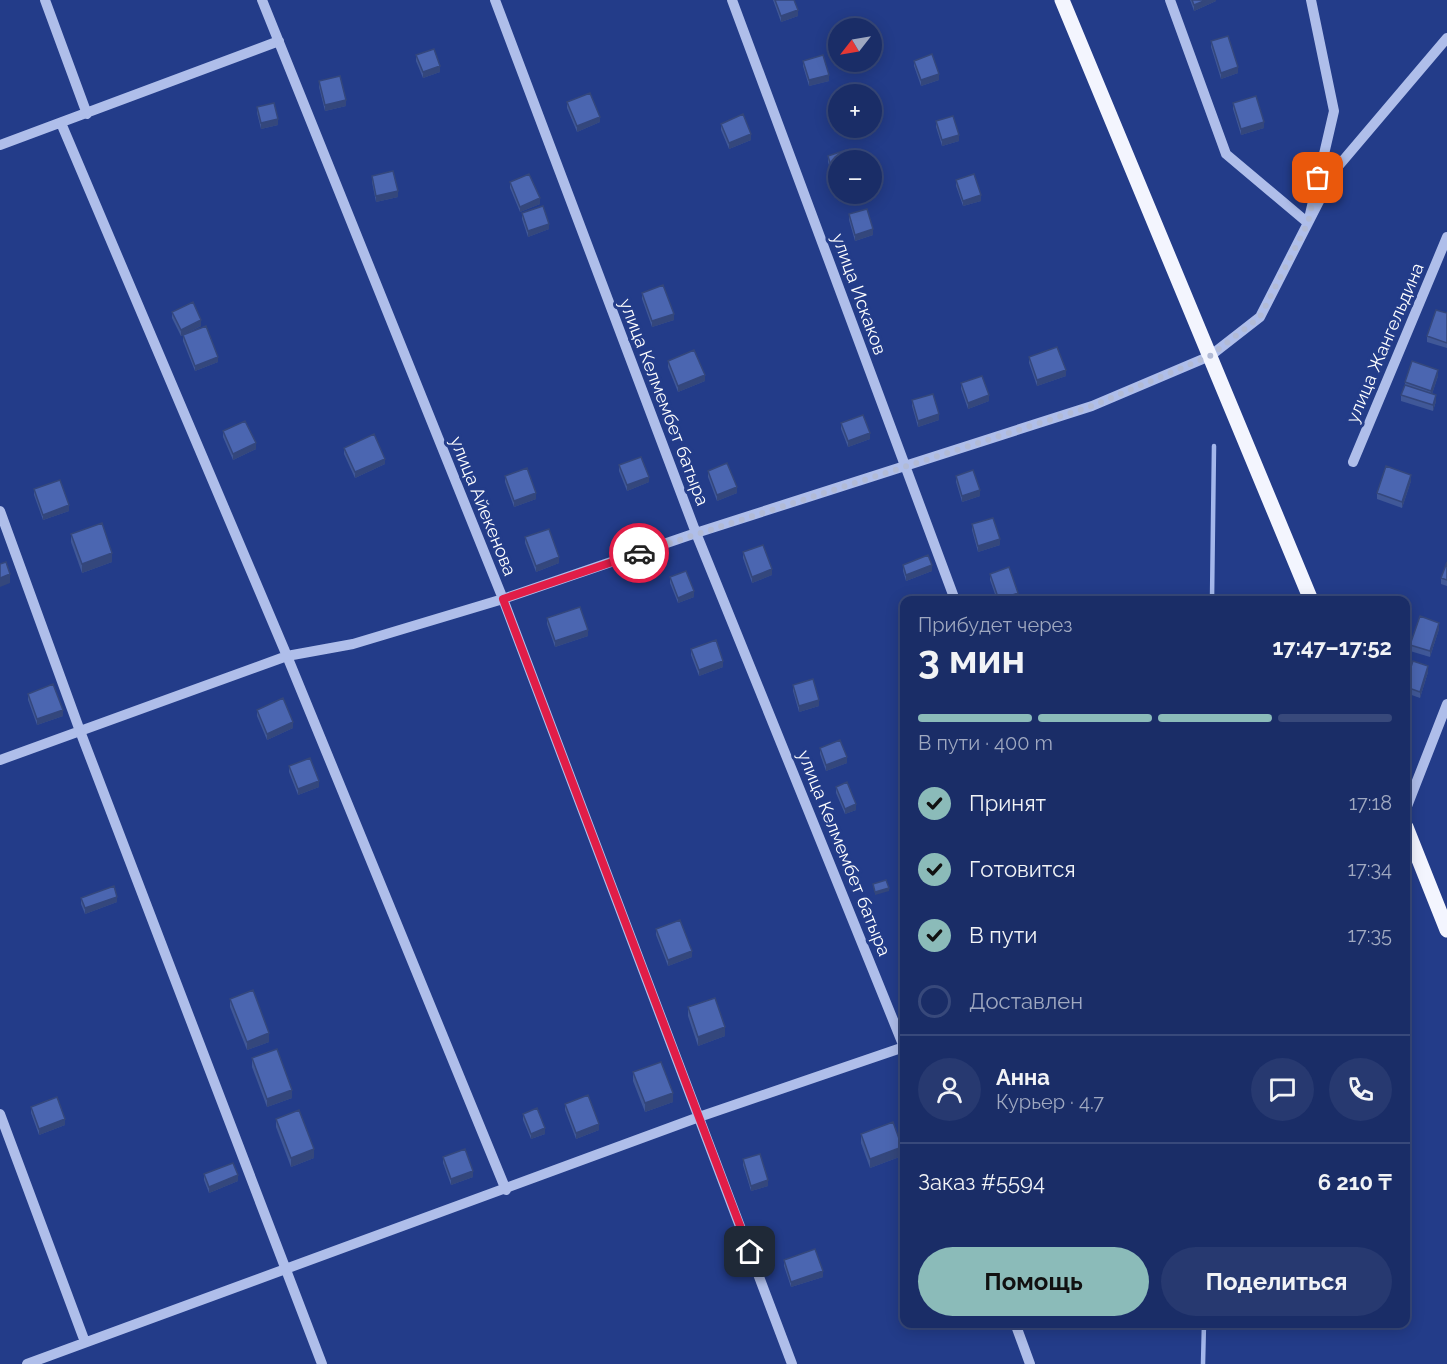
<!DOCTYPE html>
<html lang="ru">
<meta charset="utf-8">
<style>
body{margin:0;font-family:Raleway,sans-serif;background:#273970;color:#f1f3f6;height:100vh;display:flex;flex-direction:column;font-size:22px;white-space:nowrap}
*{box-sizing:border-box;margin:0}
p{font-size:20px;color:#9fa8c0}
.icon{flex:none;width:33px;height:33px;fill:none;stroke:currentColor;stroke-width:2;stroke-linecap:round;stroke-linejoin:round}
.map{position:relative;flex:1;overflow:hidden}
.drawer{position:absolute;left:900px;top:596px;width:510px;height:732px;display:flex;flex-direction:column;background:#1a2d67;border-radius:12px;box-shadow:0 3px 15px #0003,0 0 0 2px #38497b}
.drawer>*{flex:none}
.needle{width:39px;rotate:239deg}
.buttons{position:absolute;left:828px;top:18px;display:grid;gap:12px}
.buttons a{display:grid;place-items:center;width:54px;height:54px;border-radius:50%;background:#1a2d67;box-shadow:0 3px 15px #0003,0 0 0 2px #38497b;font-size:30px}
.pin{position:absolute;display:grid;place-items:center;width:51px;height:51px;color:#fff;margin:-26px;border-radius:12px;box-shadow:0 3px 9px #0006}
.courier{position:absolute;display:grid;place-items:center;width:60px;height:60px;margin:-30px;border:4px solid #e11d48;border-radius:50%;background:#fff;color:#222;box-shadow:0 2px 8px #0007}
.summary em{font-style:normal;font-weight:700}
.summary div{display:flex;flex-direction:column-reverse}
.summary{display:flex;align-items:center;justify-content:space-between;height:102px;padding:0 18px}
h1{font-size:39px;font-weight:700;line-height:45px}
.bar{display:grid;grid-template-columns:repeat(4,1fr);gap:9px 6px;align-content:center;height:72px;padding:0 18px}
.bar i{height:8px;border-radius:4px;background:#38497b}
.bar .current{background:#8bbbb9}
.bar p{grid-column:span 4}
.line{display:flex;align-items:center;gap:15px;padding:0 18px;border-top:2px solid #38497b}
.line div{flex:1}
.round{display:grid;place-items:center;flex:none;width:63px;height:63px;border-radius:32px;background:#273970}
ol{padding:0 18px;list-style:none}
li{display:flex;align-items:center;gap:18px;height:66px}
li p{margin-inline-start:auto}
li .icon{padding:6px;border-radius:50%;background:#8bbbb9;color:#111;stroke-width:4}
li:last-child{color:#9fa8c0}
li i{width:33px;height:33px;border:3px solid #38497b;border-radius:50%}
.primary-button{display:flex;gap:12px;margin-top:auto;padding:12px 18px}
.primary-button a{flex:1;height:69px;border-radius:36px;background:#8bbbb9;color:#111;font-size:24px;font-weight:700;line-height:69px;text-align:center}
.primary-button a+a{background:#273970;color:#f1f3f6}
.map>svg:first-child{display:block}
</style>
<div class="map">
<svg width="1447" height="1364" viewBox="0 0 1447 1364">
<rect width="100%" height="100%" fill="#233c89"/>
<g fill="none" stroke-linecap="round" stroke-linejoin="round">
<path stroke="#a3b7eb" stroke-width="4.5" d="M1212,600l2,-154
M1203,1364l1,-41"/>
<path stroke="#afbeea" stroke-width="10" d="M45,0l42,114
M262,0l241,599 289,765
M495,0l201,533 208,514
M732,0l223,600
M1170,0l56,154 82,69 26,-112 -23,-111
M61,123l226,533 219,534
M0,145l279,-104
M1353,462l94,-225
M0,511l80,220 242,633
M0,760l287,-104 66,-12 150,-45 193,-66 396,-127 118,-50 50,-39 75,-147 112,-132
M1406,809l41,-105
M0,1114l85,228
M1015,1323l15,41
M27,1364l672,-247 205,-70"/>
<path stroke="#f3f5fe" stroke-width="15" d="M1062,0l249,600
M1406,827l41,103"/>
</g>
<path fill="#405898" d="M773,0h21l4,16 -17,6z
M1190,0h26v1l-22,10z
M1211,41l27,32 -17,6 -10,-32z
M416,55l24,17 -17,6 -7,-17z
M803,61l26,20 -20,5 -6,-20z
M914,61l25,19 -18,6 -7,-20z
M319,81l27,25 -21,5 -6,-24z
M567,102l33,20 -23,10 -10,-24z
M1233,103l31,25 -23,7 -8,-26z
M257,107l21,18 -17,4 -4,-16z
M936,121l23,20 -17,5 -6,-19z
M721,124l30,16 -22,9 -8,-19z
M828,156l21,4 -15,22 -6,-20z
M372,176l26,21 -22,5 -4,-20z
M956,180l25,21 -18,5 -7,-20z
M510,182l30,22 -20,8 -10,-24z
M522,213l27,16 -21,8 -6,-18z
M849,214l24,21 -18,6 -6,-21z
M642,293l32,27 -22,7 -10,-28z
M172,312l29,14 -20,10 -9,-18z
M1447,313v35l-20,-6v-6z
M183,335l35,27 -23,9 -12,-30z
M1029,357l37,19 -29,10 -8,-23z
M668,361l37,20 -27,11 -10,-25z
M1438,376l-6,18 4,7 -3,10 -32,-10v-6l4,-10v-3z
M961,383l28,18 -21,8 -7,-20z
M912,400l27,20 -21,7 -6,-21z
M841,423l29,16 -22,8 -7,-18z
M223,431l33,18 -23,11 -10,-23z
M344,448l41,16 -30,14 -11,-24z
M619,465l30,17 -22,9 -8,-20z
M708,471l29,22 -20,8 -9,-24z
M505,476l31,23 -22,8 -9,-25z
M956,476l24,20 -18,6 -6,-20z
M1411,481l-9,27 -25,-9v-6z
M34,489l35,22 -26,9 -9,-25z
M972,524l28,21 -22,7 -6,-22z
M71,534l41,28 -30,11 -11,-31z
M525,537l34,26 -23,9 -11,-29z
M743,552l29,23 -20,8 -9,-25z
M1447,562v24l-6,-2v-6z
M903,565l29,6 -26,10 -3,-10z
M990,574l28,25 -4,1h-17l-7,-20z
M670,577l24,20 -16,6 -8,-20z
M547,618l41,18 -33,11 -8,-23z
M1439,629l-9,28 -20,-6v-6z
M691,649l32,18 -24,9 -8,-21z
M1428,672l-8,26 -14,-5v-11z
M793,685l26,21 -20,6 -6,-21z
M28,694l35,22 -26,9 -9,-25z
M257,710l36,18 -26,12 -10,-24z
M820,748l27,15 -21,8 -6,-17z
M289,766l30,21 -21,8 -9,-23z
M836,787l20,23 -11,4 -9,-21z
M81,898l36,4 -32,12 -4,-10z
M656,929l36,28 -24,9 -12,-31z
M230,999l39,43 -22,8 -17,-43z
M688,1007l37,29 -27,10 -10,-30z
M252,1058l40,40 -25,9 -15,-40z
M633,1072l40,30 -28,10 -12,-31z
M565,1104l34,26 -23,9 -11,-29z
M31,1107l34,18 -26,10 -8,-22z
M523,1114l22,20 -14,5 -8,-19z
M276,1119l38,39 -23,9 -15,-40z
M861,1134l41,22 -32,12 -9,-25z
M443,1157l30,20 -22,8 -8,-22z
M743,1159l25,27 -17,5 -8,-26z
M204,1174l34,7 -29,12 -5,-13z
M784,1260l39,17 -32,10 -7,-21z"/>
<path fill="#34477c" d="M1206,0h10v1l-22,10v-6z
M798,10v6l-17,6v-6z
M440,66v6l-17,6v-6z
M1238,67v6l-17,6v-6z
M939,74v6l-18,6v-6z
M829,75v6l-20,5v-6z
M346,100v6l-21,5v-6z
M600,117v5l-23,10v-6z
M278,119v6l-17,4v-6z
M1264,122v6l-23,7v-6z
M751,134v6l-22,9v-6z
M959,135v6l-17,5v-6z
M838,174v6l-4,2v-6z
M398,191v6l-22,5v-6z
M981,195v6l-18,5v-5z
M540,198v6l-20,8v-5z
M549,224v5l-21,8v-6z
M873,229v6l-18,6v-6z
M674,314v6l-22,7v-6z
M201,320v6l-20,10v-6z
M218,357v5l-23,9v-5z
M1066,370v6l-29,10v-6z
M1438,370v6l-7,21v-6z
M705,375v6l-27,11v-6z
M989,395v6l-21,8v-6z
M1436,395v6l-3,10v-6z
M939,414v6l-21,7v-6z
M870,433v6l-22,8v-6z
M256,443v6l-23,11v-6z
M385,459v5l-30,14v-6z
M1411,475v6l-9,27v-6z
M649,477v5l-22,9v-6z
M737,487v6l-20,8v-6z
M980,490v6l-18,6v-6z
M536,493v6l-22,8v-6z
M69,505v6l-26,9v-5z
M1000,539v6l-22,7v-6z
M112,553v9l-30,11v-9z
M559,557v6l-23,9v-6z
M932,565v6l-26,10v-6z
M772,569v6l-20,8v-6z
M10,574v9l-10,4v-9z
M694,591v6l-16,6v-5z
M1018,593v6l-4,1h-15z
M1439,623v6l-9,28v-6z
M588,630v6l-33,11v-6z
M723,661v6l-24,9v-6z
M1428,666v6l-8,26v-6z
M819,700v6l-20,6v-6z
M63,710v6l-26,9v-6z
M293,722v6l-26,12v-6z
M847,757v6l-21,8v-6z
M319,781v6l-21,8v-6z
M856,804v6l-11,4v-5z
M889,888v3l-14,4v-3z
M117,897v5l-32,12v-6z
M692,951v6l-24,9v-6z
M725,1027v9l-27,10v-9z
M269,1033v9l-22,8v-8z
M292,1090v8l-25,9v-8z
M673,1093v9l-28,10v-9z
M65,1119v6l-26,10v-6z
M599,1124v6l-23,9v-6z
M545,1128v6l-14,5v-5z
M902,1147v9l-32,12v-9z
M314,1149v9l-23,9v-9z
M473,1171v6l-22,8v-6z
M238,1175v6l-29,12v-6z
M768,1180v6l-17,5v-5z
M823,1271v6l-32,10v-5z"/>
<path fill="#4b66b1" stroke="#34477c" stroke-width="1.5" d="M775,0h19l4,10 -17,6z
M1192,0h14l-12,5z
M1228,36l10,31 -17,6 -10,-32z
M434,49l6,17 -17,6 -7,-17z
M932,54l7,20 -18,6 -7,-19z
M823,55l6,20 -20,5 -6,-19z
M340,76l6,24 -21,5 -6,-24z
M590,93l10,24 -23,9 -10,-24z
M1256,96l8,26 -23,7 -8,-26z
M274,103l4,16 -17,4 -4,-16z
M743,114l8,20 -22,9 -8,-19z
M953,116l6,19 -17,5 -6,-19z
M846,150l3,10h-11v14l-4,2 -6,-20z
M393,171l5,20 -22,5 -4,-20z
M529,174l11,24 -20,9 -10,-25z
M974,174l7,21 -18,6 -7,-21z
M543,206l6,18 -21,7 -6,-18z
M867,209l6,20 -18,6 -6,-21z
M663,285l11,29 -22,7 -10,-28z
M193,302l8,18 -20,10 -9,-18z
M1436,310l11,3v30l-20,-7z
M206,326l12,31 -23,9 -12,-31z
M1057,347l9,23 -29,10 -8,-23z
M694,350l11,25 -27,11 -10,-25z
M1412,361l26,9 -7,21 -26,-9z
M982,376l7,19 -21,8 -7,-20z
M1405,385l31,10 -3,10 -32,-10z
M933,394l6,20 -21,7 -6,-21z
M863,415l7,18 -22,8 -7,-18z
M245,421l11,22 -23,11 -10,-23z
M374,434l11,25 -30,13 -11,-24z
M641,457l8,20 -22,8 -8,-20z
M727,463l10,24 -20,8 -9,-24z
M1386,466l25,9 -9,27 -25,-9z
M527,468l9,25 -22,8 -9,-25z
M973,470l7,20 -18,6 -6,-20z
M60,480l9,25 -26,10 -9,-26z
M993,518l7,21 -22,7 -6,-22z
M102,523l10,30 -30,11 -11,-30z
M549,529l10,28 -23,9 -11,-29z
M763,545l9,24 -20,8 -9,-25z
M928,555l4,10 -26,10 -3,-10z
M6,562l4,12 -10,4v-14z
M1447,562v18l-6,-2z
M1009,567l9,26 -19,7 -9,-26z
M686,571l8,20 -16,7 -8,-21z
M580,607l8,23 -33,11 -8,-23z
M1420,616l19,7 -9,28 -20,-6z
M716,640l7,21 -24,9 -8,-21z
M1413,661l15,5 -8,26 -14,-5v-5z
M813,679l6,21 -20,6 -6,-21z
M53,684l10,26 -26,9 -9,-25z
M283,698l10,24 -26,12 -10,-24z
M840,740l7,17 -21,8 -6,-17z
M310,758l9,23 -21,8 -9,-23z
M847,782l9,22 -11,5 -9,-22z
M886,880l3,8 -14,4 -2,-8z
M114,886l3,11 -32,11 -4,-10z
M680,920l12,31 -24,9 -12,-31z
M253,990l16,43 -22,9 -17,-43z
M715,998l10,29 -27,10 -10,-30z
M277,1049l15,41 -25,9 -15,-41z
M661,1062l12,31 -28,10 -12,-31z
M588,1095l11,29 -23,9 -11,-29z
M57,1097l8,22 -26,10 -8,-22z
M537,1108l8,20 -14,6 -8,-20z
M299,1110l15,39 -23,9 -15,-39z
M893,1122l9,25 -32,12 -9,-25z
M465,1149l8,22 -22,8 -8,-22z
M760,1154l8,26 -17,6 -8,-27z
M233,1163l5,12 -29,12 -5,-13z
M815,1249l8,22 -32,11 -7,-22z"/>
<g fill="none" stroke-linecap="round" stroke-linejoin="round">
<path stroke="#b2bbd6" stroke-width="6" stroke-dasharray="0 10.8" d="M639,553l453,-147 118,-50 50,-39 48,-94 10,-45"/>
<path stroke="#e11d48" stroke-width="8" d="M639,553l-136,46 247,653"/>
</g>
<g text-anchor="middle" stroke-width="6" stroke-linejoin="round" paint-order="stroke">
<g font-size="18" fill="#fff" stroke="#233c89">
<text transform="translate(859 294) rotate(70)" y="6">улица Искаков</text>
<text transform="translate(1385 343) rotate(-67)" y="6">улица Жангельдина</text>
<text transform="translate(664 402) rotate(69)" y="6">улица Келмембет батыра</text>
<text transform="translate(483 506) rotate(68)" y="6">улица Айекенова</text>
<text transform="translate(844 853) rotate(68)" y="6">улица Келмембет батыра</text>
</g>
</g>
</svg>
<div class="buttons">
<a><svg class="needle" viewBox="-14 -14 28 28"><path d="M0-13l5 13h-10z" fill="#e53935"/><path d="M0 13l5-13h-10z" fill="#9fa8c0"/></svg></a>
<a>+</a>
<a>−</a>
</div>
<div class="pin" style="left:1318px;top:178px;background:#ea580c"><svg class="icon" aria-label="bag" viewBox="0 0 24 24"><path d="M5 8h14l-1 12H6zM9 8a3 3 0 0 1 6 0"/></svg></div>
<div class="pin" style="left:750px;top:1252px;background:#1f2937"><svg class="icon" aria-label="home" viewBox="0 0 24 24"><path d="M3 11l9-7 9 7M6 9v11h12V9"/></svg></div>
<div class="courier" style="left:639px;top:553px"><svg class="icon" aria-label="car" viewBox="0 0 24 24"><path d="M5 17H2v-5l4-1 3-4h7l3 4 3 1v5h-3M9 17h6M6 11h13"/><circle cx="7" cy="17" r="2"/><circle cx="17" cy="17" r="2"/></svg></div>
<section class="drawer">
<div class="summary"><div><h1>3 мин</h1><p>Прибудет через</p></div><em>17:47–17:52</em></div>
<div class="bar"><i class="current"></i><i class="current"></i><i class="current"></i><i></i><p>В пути · 400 m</p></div>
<ol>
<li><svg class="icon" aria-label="check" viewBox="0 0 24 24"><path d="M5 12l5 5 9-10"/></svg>Принят<p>17:18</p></li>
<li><svg class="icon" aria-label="check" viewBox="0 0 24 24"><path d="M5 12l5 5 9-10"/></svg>Готовится<p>17:34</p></li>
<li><svg class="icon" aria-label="check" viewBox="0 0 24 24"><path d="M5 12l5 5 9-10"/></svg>В пути<p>17:35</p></li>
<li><i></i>Доставлен</li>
</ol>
<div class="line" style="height:108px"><a class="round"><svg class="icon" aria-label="person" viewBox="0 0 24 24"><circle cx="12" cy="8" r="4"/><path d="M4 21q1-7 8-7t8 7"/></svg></a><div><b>Анна</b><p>Курьер · 4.7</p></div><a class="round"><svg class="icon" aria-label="chat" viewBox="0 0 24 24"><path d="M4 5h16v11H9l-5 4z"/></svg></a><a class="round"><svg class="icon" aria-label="phone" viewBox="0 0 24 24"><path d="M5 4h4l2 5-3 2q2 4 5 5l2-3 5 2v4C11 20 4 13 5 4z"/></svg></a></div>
<div class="line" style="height:78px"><div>Заказ #5594</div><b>6 210 ₸</b></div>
<div class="primary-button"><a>Помощь</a><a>Поделиться</a></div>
</section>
</div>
